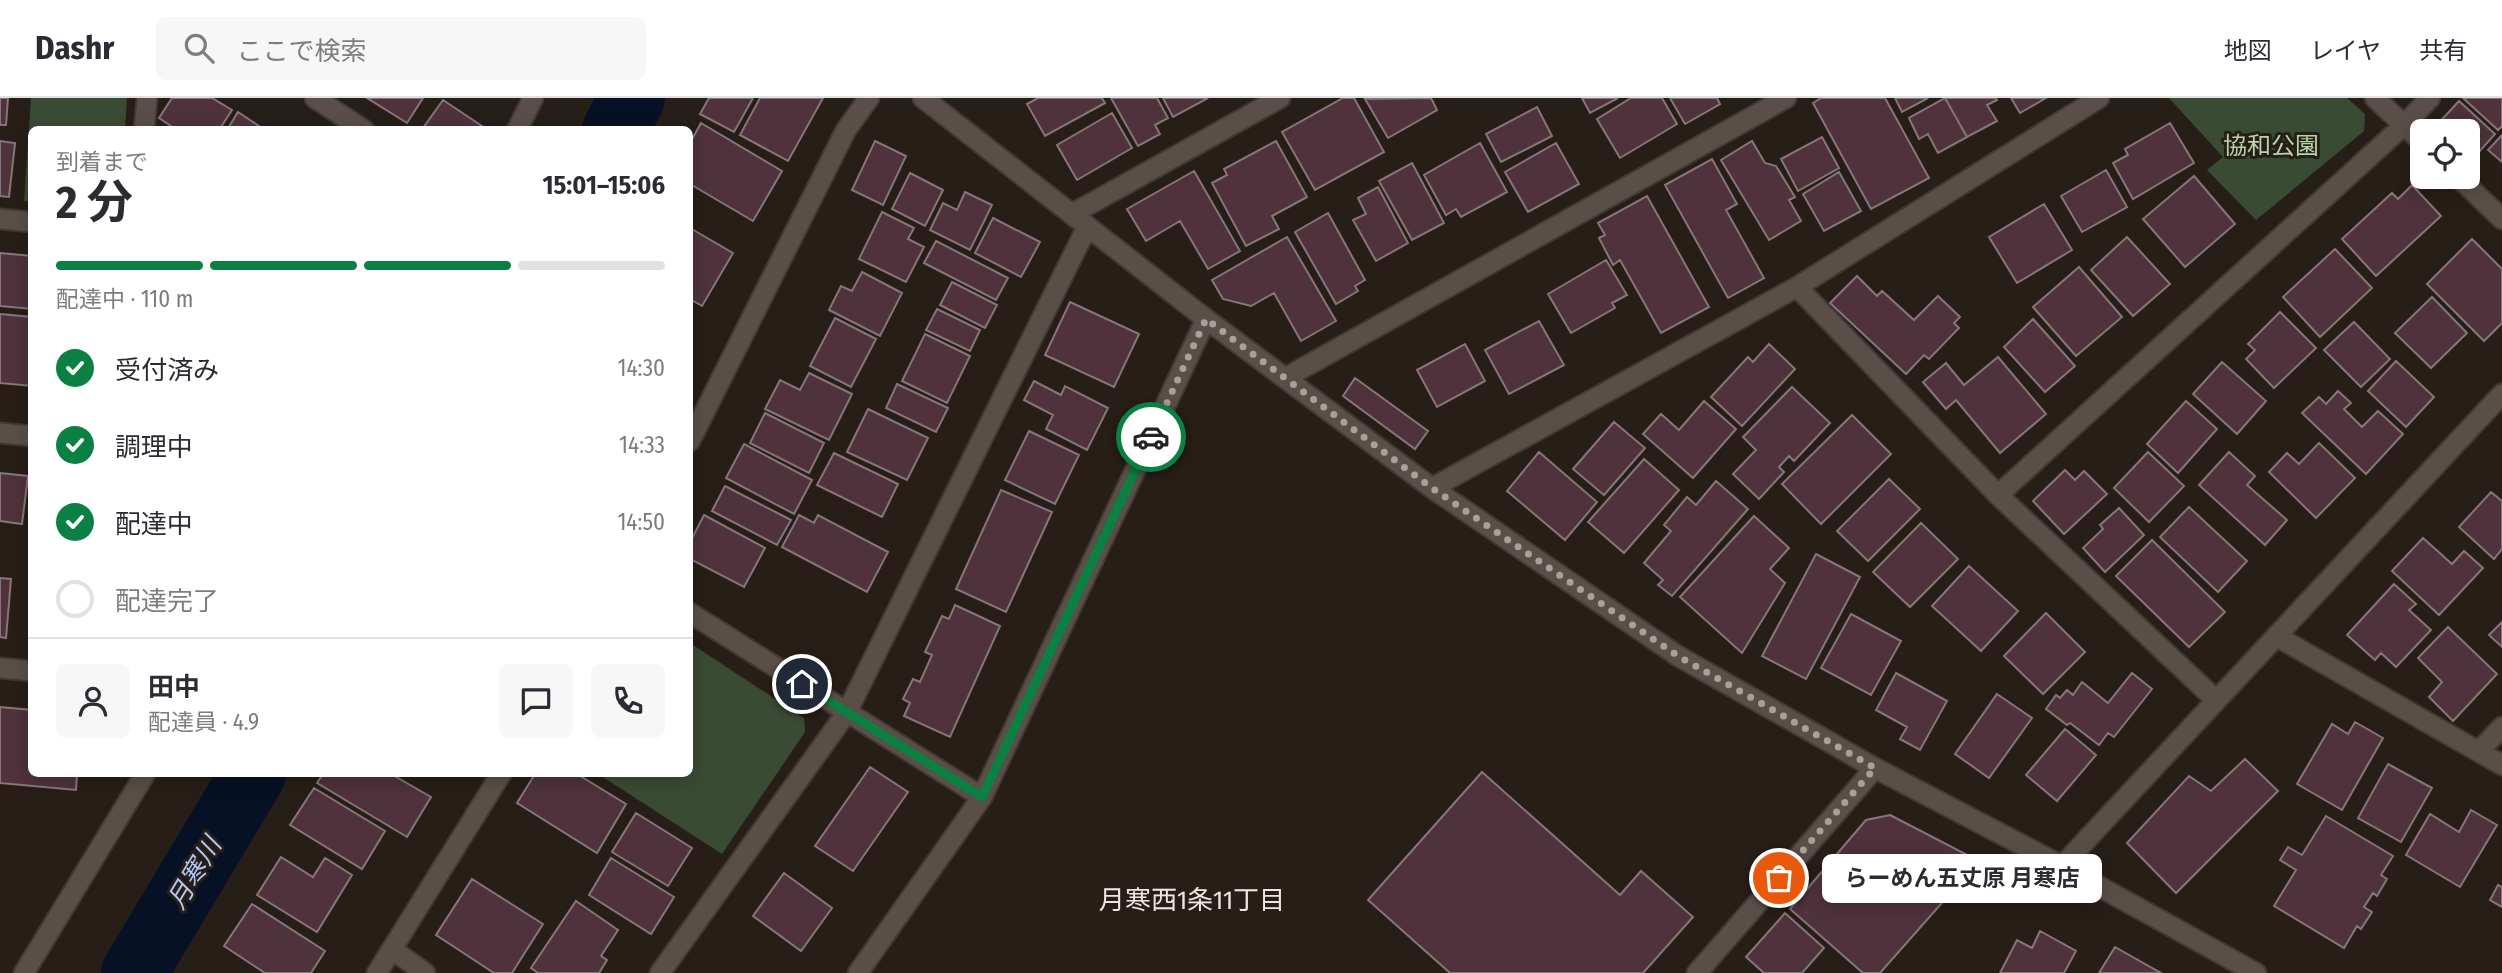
<!DOCTYPE html>
<html lang="ja">
<meta charset="utf-8">
<style>
body{margin:0;font-family:"Fira Sans Condensed","Noto Sans JP",sans-serif;background:#f7f7f7;color:#2b2b33;height:100vh;display:flex;flex-direction:column;font-size:26px;white-space:nowrap}
*{box-sizing:border-box;margin:0}
p{font-size:23px;color:#7c7c81}
.icon{flex:none;width:38px;height:38px;fill:none;stroke:currentColor;stroke-width:2;stroke-linecap:round;stroke-linejoin:round}
.map{position:relative;flex:1;overflow:hidden}
.drawer{position:absolute;left:28px;top:28px;width:665px;height:651px;display:flex;flex-direction:column;background:#fff;border-radius:10px;box-shadow:0 4px 18px #0003}
.drawer>*{flex:none}
.tools{position:absolute;left:2410px;top:21px;display:grid;gap:14px}
.tools a{display:grid;place-items:center;width:70px;height:70px;border-radius:10px;background:#fff;box-shadow:0 4px 18px #0003;font-size:35px}
.pin{position:absolute;display:grid;place-items:center;width:60px;height:60px;color:#fff;margin:-30px;border:4px solid #fff;border-radius:50%;box-shadow:0 2px 7px #0007}
.courier{position:absolute;display:grid;place-items:center;width:70px;height:70px;margin:-35px;border:5px solid #0b8043;border-radius:50%;background:#fff;color:#222;box-shadow:0 2px 9px #0007}
.bubble{position:absolute;height:49px;border-radius:10px;background:#fff;box-shadow:0 4px 18px #0003;font-size:23px;font-weight:700;line-height:49px;text-align:center}
.overview em{font-style:normal;font-weight:700}
.overview div{display:flex;flex-direction:column-reverse}
.overview{display:flex;align-items:center;justify-content:space-between;height:119px;padding:0 28px}
h1{font-size:46px;font-weight:700;line-height:52px}
.bar{display:grid;grid-template-columns:repeat(4,1fr);gap:10px 7px;align-content:center;height:84px;padding:0 28px}
.bar i{height:9px;border-radius:5px;background:#e1e1e2}
.bar .selected{background:#0b8043}
.bar p{grid-column:span 4}
.line{display:flex;align-items:center;gap:18px;padding:0 28px;border-top:2px solid #e1e1e2}
.line div{flex:1}
.round{display:grid;place-items:center;flex:none;width:74px;height:74px;border-radius:10px;background:#f7f7f7}
ol{padding:0 28px;list-style:none}
li{display:flex;align-items:center;gap:21px;height:77px}
li p{margin-inline-start:auto}
li .icon{padding:7px;border-radius:50%;background:#0b8043;color:#fff;stroke-width:4}
li:last-child{color:#7c7c81}
li i{width:38px;height:38px;border:4px solid #e1e1e2;border-radius:50%}
header{display:flex;align-items:center;gap:42px;box-sizing:border-box;height:98px;padding:0 35px;background:#fff;border-bottom:2px solid #e1e1e2}
header strong{font-size:33px}
nav{display:flex;gap:38px;margin-inline-start:auto;font-size:24px}
.search{width:490px;height:63px;background:#f7f7f7;display:flex;align-items:center;gap:18px;box-sizing:border-box;padding:0 24px;border-radius:10px;color:#7c7c81;font-size:26px}
.map>svg:first-child{display:block}
</style>
<header>
<strong>Dashr</strong>
<div class="search"><svg class="icon" aria-label="search" viewBox="0 0 24 24"><circle cx="10" cy="10" r="6"/><path d="M15 15l6 6"/></svg>ここで検索</div>
<nav><a>地図</a><a>レイヤ</a><a>共有</a></nav>
</header>
<div class="map">
<svg width="2502" height="875" viewBox="0 0 2502 875">
<rect width="100%" height="100%" fill="#281e18"/>
<path fill="#3a4b33" d="M31,0h96l-2,31 -93,1 -1,72 -7,-1z
M2169,0h178l18,16 -1,17 -108,89 -49,-50 16,-13z
M690,545l114,75 1,14 -83,122 -124,-80h92z"/>
<g fill="none" stroke-linecap="round" stroke-linejoin="round">
<path stroke="#071125" stroke-width="66" d="M615,32l17,-32
M134,875l119,-199"/>
</g>
<path fill="#4f323b" stroke="#85767a" stroke-width="2" d="M0,0h8l-2,27h-6z
M172,0h40l20,12 -13,20h-42l-18,-12z
M367,0h56l-16,25z
M709,0h44l-19,34 -34,-18z
M760,0h63l-35,63 -48,-26z
M1038,0h64l3,5 -60,33 -18,-32z
M1111,0h46l11,20 -13,7 5,9 -22,12z
M1163,0h45l-35,19z
M1343,0h11l30,54 -69,38 -33,-58z
M1431,0l6,12 -49,28 -23,-39z
M1582,0h36l-28,15z
M1631,0h31l15,26 -57,34 -23,-39z
M1670,0h47l3,6 -35,20z
M1821,0h64l44,80 -58,31 -58,-106z
M1895,0h33l-26,14z
M1945,0h51l1,2 -10,5 10,16 -30,16z
M1945,0l22,39 -29,16 -10,-19 -9,5 -10,-21z
M2011,0h35l-26,15z
M2463,0h39v28l-4,4z
M443,2l42,28 -1,2 -61,-2z
M2459,3l36,33 -24,27 -3,-4v-26h-29l-4,-4z
M1537,9l15,29 -51,26 -15,-28z
M238,14l27,18h-38z
M1112,15l20,35 -55,32 -20,-35z
M701,25l81,48 -29,50 -63,-37v-41z
M2170,25l24,40 -61,36 -20,-36 15,-8 -3,-6z
M2502,37v27l-14,-12z
M1822,39l17,31 -41,23 -17,-32z
M0,43l15,2 -6,54 -9,-1z
M875,43l31,15 -23,49 -31,-15z
M1276,43l31,56 -35,19 7,13 -33,17 -34,-63 15,-8 -3,-6z
M1752,43l13,22 11,3 19,31 -6,3 12,21 -32,19 -48,-80z
M1480,45l27,49 -46,25 -5,-8 -10,6 -22,-40z
M1556,45l23,41 -51,28 -23,-40z
M1712,61l25,45 -11,6 38,68 -36,20 -63,-113z
M1412,65l32,60 -32,17 -33,-59z
M2106,72l21,37 -45,25 -21,-36z
M1194,73l46,80 -32,18 -28,-48 -34,20 -19,-32z
M1839,74l22,39 -37,20 -21,-37z
M910,75l33,17 -18,36 -33,-17z
M2194,78l41,48 -50,43 -42,-48z
M2412,87l29,31 -65,60 -34,-37 50,-46 6,6z
M1378,89l30,56 -32,18 -23,-41 13,-6 -8,-16z
M965,94l27,13 -22,45 -40,-20 13,-27 14,7z
M1647,98l62,111 -48,26 -41,-73 -7,5 -14,-27 6,-3 -7,-12z
M2044,106l28,46 -55,33 -28,-46z
M882,114l32,16 -6,11 16,8 -18,35 -47,-23z
M1328,115l37,67 -10,6 3,5 -22,13 -41,-72z
M993,120l47,24 -19,35 -46,-24z
M690,130l43,25 -31,53 -12,-7z
M1287,139l49,84 -35,20 -27,-48 -23,13 -28,-7 -11,-19z
M2127,139l43,47 -37,32 -42,-46z
M2472,141l30,30v54l-18,18 -57,-57z
M936,143l72,37 -12,22 -72,-37z
M2335,151l37,39 -52,49 -37,-40z
M0,155l32,3v53l-32,-3z
M1606,162l21,35 -15,8 3,5 -44,25 -23,-39z
M2079,169l43,50 -46,39 -43,-49z
M862,174l40,21 -22,43 -51,-26 12,-24 11,5z
M1857,178l20,20 5,-5 32,29 24,-24 22,21 -6,6 5,5 -30,31 -5,-4 -18,19 -76,-71z
M952,184l45,23 -12,23 -45,-23z
M2432,199l35,36 -36,35 -36,-35z
M1070,204l69,32 -25,53 -69,-32z
M937,211l43,21 -10,21 -44,-21z
M2280,214l36,36 -42,40 -28,-29 9,-9 -7,-6z
M0,216l32,3v69l-32,-3z
M835,220l41,21 -25,48 -41,-21z
M2033,221l42,47 -30,26 -41,-45z
M1539,223l25,44 -55,29 -24,-44z
M2354,224l36,37 -29,28 -37,-37z
M925,236l45,22 -23,47 -45,-22z
M1465,246l20,37 -48,26 -20,-37z
M1769,246l26,25 -53,57 -31,-29 37,-40 5,5z
M1998,259l48,57 -46,39 -44,-53 -10,9 -23,-27 23,-19 18,22z
M2396,263l38,36 -28,30 -38,-36z
M2222,264l44,39 -29,33 -44,-40z
M809,275l43,21 -23,46 -64,-31 15,-29 20,10z
M1355,280l73,53 -13,18 -72,-53z
M1034,283l27,14 4,-9 43,22 -21,42 -41,-21 7,-14 -29,-15z
M897,286l51,24 -12,24 -50,-24z
M1792,289l38,36 -36,38 -5,-5 -10,11 5,5 -25,27 -26,-25 23,-24 -13,-13z
M2338,293l13,12 -7,6 18,18 16,-16 25,23 -37,40 -64,-61 17,-16 7,7z
M1704,303l32,28 -43,49 -50,-44 18,-20 18,16z
M2186,303l31,28 -39,44 -31,-29z
M868,311l60,29 -21,42 -60,-28z
M765,315l59,30 -15,30 -59,-30z
M1852,317l39,39 -70,70 -39,-40z
M1614,324l31,26 -41,47 -31,-26z
M1029,333l50,24 -24,49 -50,-24z
M2319,345l36,35 -39,40 -47,-46 18,-19 12,11z
M744,346l68,36 -18,34 -68,-36z
M1539,354l58,50 -32,38 -58,-49z
M2148,354l36,34 -35,36 -35,-34z
M2229,354l26,24 -8,9 40,35 -22,25 -66,-60z
M834,355l64,31 -16,33 -65,-32z
M1644,361l35,31 -55,63 -36,-31z
M2065,372l10,10 9,-9 23,23 -43,40 -31,-33z
M0,375l28,3 -6,48 -22,-3z
M1889,381l31,30 -52,52 -31,-30z
M1716,383l32,28 -76,87 -14,-11 5,-5 -19,-17 27,-32 -7,-6 23,-28 9,8z
M725,388l66,34 -14,25 -65,-34z
M1001,392l51,22 -46,100 -50,-23z
M2491,394l11,9v48l-8,10 -35,-32z
M2189,409l58,54 -29,31 -58,-55z
M2119,410l25,27 -39,37 -22,-24 20,-19 -3,-4z
M704,417l61,33 -21,39 -54,-28v-17z
M799,417l15,8 4,-8 70,37 -21,40 -85,-45z
M1754,418l35,32 -19,21 15,14 -43,70 -62,-56z
M1921,425l37,36 -48,48 -37,-35z
M2423,440l29,26 12,-13 19,17 -44,47 -47,-44z
M2152,442l73,72 -36,35 -73,-71z
M1816,456l44,23 -54,102 -44,-23z
M1969,468l49,45 -37,40 -49,-45z
M0,480l11,1 -5,59 -6,-1z
M2394,486l22,20 -7,6 22,20 -35,37 -15,-14 -6,7 -28,-25z
M955,507l45,21 -50,111 -46,-21 6,-13 -7,-4 10,-20 7,3 12,-27 -7,-3 17,-36 7,3z
M2046,515l39,39 -42,42 -39,-38z
M1851,516l50,27 -30,54 -50,-27z
M2502,524v25l-13,-12z
M2448,529l49,47 -44,47 -24,-24 13,-15 -24,-24z
M1896,575l51,28 -27,49 -20,-11 7,-12 -31,-17z
M2132,575l20,16 -38,48 -6,-4 -9,12 -29,-22 -3,2 -21,-16 10,-14 4,3 7,-8 6,5 9,-13 26,21z
M1997,596l35,24 -43,60 -34,-24z
M0,609l32,3v64h45l-1,16 -76,-7z
M2355,624l28,16 -41,72 -45,-26 35,-60 16,10z
M2065,631l31,26 -39,46 -31,-26z
M2245,661l33,32 -102,102 -49,-50 62,-67 22,15z
M2388,666l44,24 -31,54 -43,-24z
M870,669l38,25 -55,79 -38,-25z
M1482,674l138,123 21,-24 52,46 -50,56h-193l-82,-73z
M323,676h68l40,23 -24,40 -90,-54z
M535,676h42l49,30 -29,49 -80,-50z
M314,690l71,43 -23,38 -72,-44z
M2471,712l26,15 -37,62 -54,-32 24,-41 29,18z
M636,715l56,35 -24,38 -56,-34z
M1890,717l89,46 -99,112h-17l-73,-64 76,-89z
M2326,718l67,40 -12,19 6,4 -10,17 -4,-3 -9,14 8,5 -11,17 -4,-3 -13,22 -70,-42 22,-36 -16,-10 8,-13 14,8z
M281,759l32,20 12,-19 27,17 -35,57 -60,-37z
M611,760l63,39 -23,37 -62,-39z
M784,775l48,35 -31,43 -48,-35z
M472,781l71,45 -31,49h-18l-58,-38z
M2498,787l4,2v20l-12,-7z
M576,803l42,29 -17,26 6,4 -8,13h-61l-7,-5z
M252,806l73,47 -14,22h-46l-41,-27z
M1785,815l39,35 -22,25h-38l-18,-16z
M2040,833l36,20 -12,22h-64l17,-33 15,8z
M2115,849l46,26h-62z"/>
<g fill="none" stroke-linecap="round" stroke-linejoin="round">
<g stroke="#413935" stroke-width="23">
<path id="minor" d="M315,0l49,32
M923,0l283,221 226,169 246,168 197,112 187,98 194,107
M2375,0l47,44
M144,32l3,-32
M517,32l16,-32
M2458,79l44,42
M1072,116l208,-116
M0,121l32,3
M1797,189l201,208 218,205
M1285,280l501,-280
M0,335l32,3
M690,343l156,-311 23,-32
M1432,390l365,-201 302,-189
M1998,397l406,-370 26,-27
M690,515l292,184
M2276,538l226,129
M0,570l32,3
M2479,653l23,-24
M2062,768l440,-472
M393,852l32,23
M24,875l121,-199
M377,875l124,-199
M660,875l187,-261 240,-485
M858,875l124,-176 224,-478
M1697,875l178,-205"/>
</g>
<use href="#minor" stroke="#5a4f48" stroke-width="19"/>
</g>
<g fill="none" stroke-linecap="round" stroke-linejoin="round">
<path stroke="#a9a09b" stroke-width="7" stroke-dasharray="0 12.6" d="M1151,339l55,-118 226,169 246,168 197,112 -96,110"/>
<path stroke="#0b8043" stroke-width="9" d="M802,586l180,113 169,-360"/>
</g>
<g text-anchor="middle" stroke-width="6" stroke-linejoin="round" paint-order="stroke">
<g font-size="24" fill="#b5d6a7" stroke="#281e18">
<text x="2271" y="56">協和公園</text>
</g>
<g font-size="26" font-style="italic" fill="#aec9f9" stroke="#281e18">
<text transform="translate(194 775) rotate(-59)" y="9">月寒川</text>
</g>
<g font-size="26" fill="#eee6e2" stroke="#281e18">
<text x="1192" y="811">月寒西1条11丁目</text>
</g>
</g>
</svg>
<div class="tools">
<a><svg class="icon" aria-label="locate" viewBox="0 0 24 24"><circle cx="12" cy="12" r="6"/><path d="M12 2v4M12 18v4M2 12h4M18 12h4"/></svg></a>
</div>
<div class="pin" style="left:1779px;top:780px;background:#ea580c"><svg class="icon" aria-label="bag" viewBox="0 0 24 24"><path d="M5 8h14l-1 12H6zM9 8a3 3 0 0 1 6 0"/></svg></div>
<div class="pin" style="left:802px;top:586px;background:#1f2937"><svg class="icon" aria-label="home" viewBox="0 0 24 24"><path d="M3 11l9-7 9 7M6 9v11h12V9"/></svg></div>
<div class="courier" style="left:1151px;top:339px"><svg class="icon" aria-label="car" viewBox="0 0 24 24"><path d="M5 17H2v-5l4-1 3-4h7l3 4 3 1v5h-3M9 17h6M6 11h13"/><circle cx="7" cy="17" r="2"/><circle cx="17" cy="17" r="2"/></svg></div>
<div class="bubble" style="left:1822px;top:756px;width:280px">らーめん五丈原 月寒店</div>
<section class="drawer">
<div class="overview"><div><h1>2 分</h1><p>到着まで</p></div><em>15:01–15:06</em></div>
<div class="bar"><i class="selected"></i><i class="selected"></i><i class="selected"></i><i></i><p>配達中 · 110 m</p></div>
<ol>
<li><svg class="icon" aria-label="check" viewBox="0 0 24 24"><path d="M5 12l5 5 9-10"/></svg>受付済み<p>14:30</p></li>
<li><svg class="icon" aria-label="check" viewBox="0 0 24 24"><path d="M5 12l5 5 9-10"/></svg>調理中<p>14:33</p></li>
<li><svg class="icon" aria-label="check" viewBox="0 0 24 24"><path d="M5 12l5 5 9-10"/></svg>配達中<p>14:50</p></li>
<li><i></i>配達完了</li>
</ol>
<div class="line" style="height:126px"><a class="round"><svg class="icon" aria-label="person" viewBox="0 0 24 24"><circle cx="12" cy="8" r="4"/><path d="M4 21q1-7 8-7t8 7"/></svg></a><div><b>田中</b><p>配達員 · 4.9</p></div><a class="round"><svg class="icon" aria-label="chat" viewBox="0 0 24 24"><path d="M4 5h16v11H9l-5 4z"/></svg></a><a class="round"><svg class="icon" aria-label="phone" viewBox="0 0 24 24"><path d="M5 4h4l2 5-3 2q2 4 5 5l2-3 5 2v4C11 20 4 13 5 4z"/></svg></a></div>
</section>
</div>
